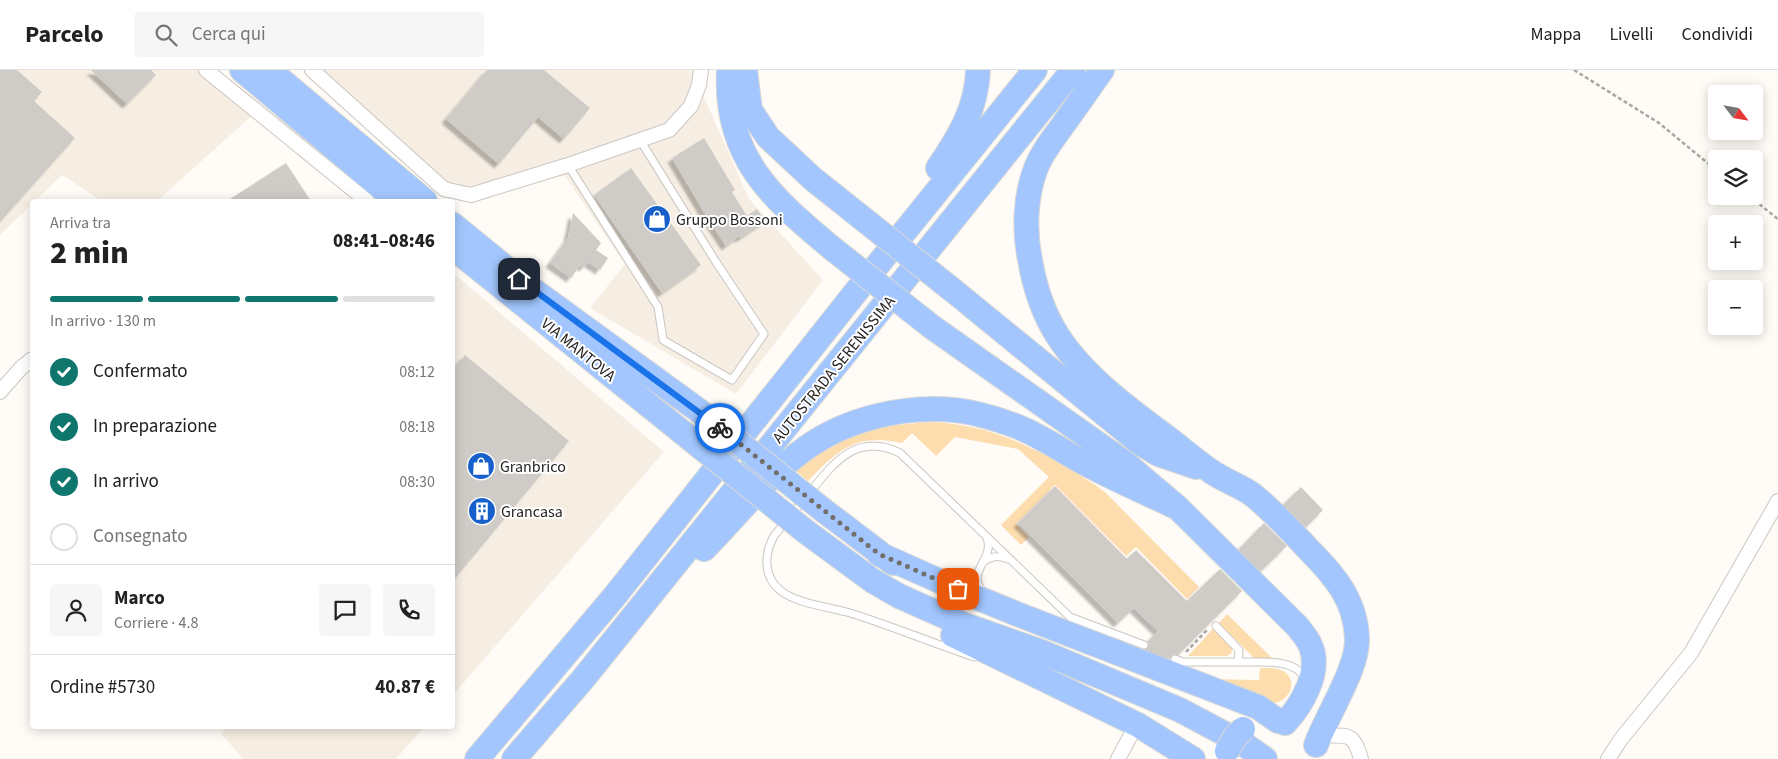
<!DOCTYPE html>
<html lang="it">
<meta charset="utf-8">
<style>
body{margin:0;font-family:"Source Sans 3",sans-serif;background:#f6f6f6;color:#222;height:100vh;display:flex;flex-direction:column;font-size:19px;white-space:nowrap}
*{box-sizing:border-box;margin:0}
p{font-size:16px;color:#767676}
.icon{flex:none;width:28px;height:28px;fill:none;stroke:currentColor;stroke-width:2;stroke-linecap:round;stroke-linejoin:round}
.map{position:relative;flex:1;overflow:hidden}
.details{position:absolute;left:30px;top:129px;width:425px;height:530px;display:flex;flex-direction:column;background:#fff;border-radius:5px;box-shadow:0 2px 12px #0003}
.details>*{flex:none}
.needle{width:32px;rotate:121deg}
.fabs{position:absolute;left:1708px;top:15px;display:grid;gap:10px}
.fabs a{display:grid;place-items:center;width:55px;height:55px;border-radius:5px;background:#fff;box-shadow:0 2px 12px #0003;font-size:25px}
.pin{position:absolute;display:grid;place-items:center;width:42px;height:42px;color:#fff;margin:-21px;border-radius:10px;box-shadow:0 2px 8px #0006}
.courier{position:absolute;display:grid;place-items:center;width:50px;height:50px;margin:-25px;border:4px solid #1a73e8;border-radius:50%;background:#fff;color:#222;box-shadow:0 1px 6px #0007}
.headline em{font-style:normal;font-weight:800}
.headline div{display:flex;flex-direction:column-reverse}
.headline{display:flex;align-items:center;justify-content:space-between;height:85px;padding:0 20px}
h1{font-size:32px;font-weight:800;line-height:38px}
.bar{display:grid;grid-template-columns:repeat(4,1fr);gap:8px 5px;align-content:center;height:60px;padding:0 20px}
.bar i{height:6px;border-radius:4px;background:#e0e0e0}
.bar .selected{background:#0f766e}
.bar p{grid-column:span 4}
.line{display:flex;align-items:center;gap:12px;padding:0 20px;border-top:1px solid #e0e0e0}
.line div{flex:1}
.round{display:grid;place-items:center;flex:none;width:52px;height:52px;border-radius:5px;background:#f6f6f6}
ol{padding:0 20px;list-style:none}
li{display:flex;align-items:center;gap:15px;height:55px}
li p{margin-inline-start:auto}
li .icon{padding:5px;border-radius:50%;background:#0f766e;color:#fff;stroke-width:4}
li:last-child{color:#767676}
li i{width:28px;height:28px;border:2px solid #e0e0e0;border-radius:50%}
header{display:flex;align-items:center;gap:30px;box-sizing:border-box;height:70px;padding:0 25px;background:#fff;border-bottom:1px solid #e0e0e0}
header strong{font-size:24px}
nav{display:flex;gap:28px;margin-inline-start:auto;font-size:18px}
.search{width:350px;height:45px;background:#f6f6f6;display:flex;align-items:center;gap:12px;box-sizing:border-box;padding:0 18px;border-radius:5px;color:#767676;font-size:19px}
.map>svg:first-child{display:block}
</style>
<header>
<strong>Parcelo</strong>
<div class="search"><svg class="icon" aria-label="search" viewBox="0 0 24 24"><circle cx="10" cy="10" r="6"/><path d="M15 15l6 6"/></svg>Cerca qui</div>
<nav><a>Mappa</a><a>Livelli</a><a>Condividi</a></nav>
</header>
<div class="map">
<svg width="1778" height="689" viewBox="0 0 1778 689">
<defs>
<filter id="shadow"><feDropShadow dx="-4.5" dy="4.5" stdDeviation="1" flood-color="#0004"/></filter>
</defs>
<rect width="100%" height="100%" fill="#fffbf6"/>
<path fill="#f7eee3" d="M0,0h206l51,41 -100,90h-55l-40,-26 -27,26h-3v3l-32,31z
M312,0h380l57,129 74,81 -87,114 -146,-86 35,-44 -60,-88 -94,19 -27,-6z
M453,203l211,179 -211,243z
M228,656h197l-29,33h-153l-22,-25z"/>
<path fill="#fddcae" d="M927,352c51,1 94,18 137,44 14,8 28,16 42,27l93,94 -12,12 -51,-52 -10,9 -71,-71 -39,39 13,13 -8,8 -20,-20 48,-48 -31,-28 -63,-12 -19,19 -24,-23 -10,10c-46,-10 -63,6 -94,38l-14,-12c25,-16 50,-32 80,-40 17,-4 35,-5 53,-7z
M1227,544l46,45h-18l-36,-36z
M1213,559l17,17 2,3 -1,5 -5,2h-38z
M1260,598c8,0 16,-1 23,3 17,10 5,32 -11,32 -8,0 -16,-4 -22,-7 -16,-5 -32,-11 -48,-17l57,1z"/>
<path fill="#cfccc7" filter="url(#shadow)" d="M0,0h17l25,22 -8,9 41,37 -75,84z
M91,0h60l5,5 -29,29z
M487,0h57l46,38 -26,31 -26,-22 -39,47 -53,-45z
M704,68l31,52 -3,2 15,24 10,-7 8,12 -25,17 -1,-2 -13,10 -21,-32 -33,-56z
M286,93l25,38h-84z
M631,98l70,97 -39,28 -68,-98z
M573,143l28,30 -5,7 12,8 -8,12 -12,-8 -4,5 -4,-2 -9,13 -21,-15 18,-25z
M465,285l104,86 -117,141v-212z
M1055,416l72,73 9,-9 51,51 33,-32 22,22 -64,64 -4,-1 -4,4 -23,-9 2,-3 -1,-5 10,-10 -24,-23 -16,15 -100,-100z
M1301,417l22,23 -17,17 -22,-23z
M1264,453l23,23 -26,25 -22,-22z"/>
<g fill="none" stroke-linecap="round" stroke-linejoin="round">
<g stroke="#cac6c1" stroke-width="9">
<path id="lane" d="M568,95l90,142 5,33 69,40 32,-46 -48,-72 -76,-122
M983,492c8,-6 15,-7 25,-3
M983,522c-18,-21 12,-32 4,-54
M974,587c-42,-14 -82,-31 -124,-44 -20,-6 -52,-9 -69,-22 -18,-14 -17,-37 -7,-55 12,-15 24,-30 37,-45 24,-30 47,-59 89,-38l170,164 74,28
M1175,589l8,3h55l1,-12 -23,-24
M1238,592c21,1 55,-5 67,16"/>
</g>
<g stroke="#cac6c1" stroke-width="16">
<path id="street" d="M206,0l161,131
M312,0l132,119 27,6 97,-30 101,-35 22,-24 8,-21 2,-15
M0,322l21,-24 11,-9
M1320,665c25,2 33,-6 41,24
M1118,689l15,-28 5,-6
M1608,689l13,-20 70,-86 87,-152"/>
</g>
<g stroke="#d8d8d7" stroke-width="26">
<path id="highway" d="M242,0l155,131
M269,0l156,131
M729,0c-5,88 43,128 104,179
M745,0l5,40 18,27 45,42 44,35
M1102,0c-13,18 -26,37 -39,55 -10,14 -21,27 -27,43 -11,28 -12,63 -6,92 4,23 11,47 23,68 24,43 73,79 112,108 16,12 31,25 47,36 13,9 29,14 41,23 21,17 39,37 57,56 25,25 46,50 47,88 1,29 -30,76 -41,106
M938,98c21,-31 39,-60 40,-98
M452,154l81,66 165,120
M452,177l230,185
M955,222l185,151 18,11 38,13
M932,257l193,136 53,45 120,119c4,6 11,13 13,20 10,25 -9,58 -26,76
M823,440l70,53
M805,461l68,50 26,15 63,28 80,28 138,58 62,33 23,16
M704,479c32,-32 65,-75 102,-101 40,-29 98,-43 148,-38 20,2 43,9 62,16 28,11 53,30 80,43 27,14 55,26 82,39
M879,484l94,42 44,18 241,93 20,14
M953,565l185,90 55,34
M477,689l137,-162 241,-304 180,-223
M514,689l69,-80 490,-609"/>
</g>
<path stroke="#aaa7a3" stroke-width="2.5" stroke-dasharray="4 2.5" stroke-linecap="butt" d="M1574,0l85,53 57,47
M1749,126l29,23
M1186,582l22,-23"/>
<use href="#lane" stroke="#fff" stroke-width="7"/>
<use href="#street" stroke="#fff" stroke-width="14"/>
<use href="#highway" stroke="#a2c6fd" stroke-width="24"/>
<g stroke="#d8d8d7" stroke-width="26" stroke-linecap="butt">
<path id="highway-bridge" d="M857,144l98,78
M833,179l99,78
M698,340l125,100
M682,362l123,99
M1227,681l8,-14 8,-8"/>
</g>
<use href="#highway-bridge" stroke="#a2c6fd" stroke-width="24"/>
</g>
<g fill="none" stroke-linecap="round" stroke-linejoin="round">
<path stroke="#716f6c" stroke-width="5" stroke-dasharray="0 9" d="M720,358l159,126 79,35"/>
<path stroke="#1a73e8" stroke-width="6" d="M519,209l201,149"/>
</g>
<defs>
<g id="shop-disc" transform="scale(1.4375)"><circle r="9.5" fill="#1760cb" stroke="#fff"/><path d="M-5-2.5h2.3a2.7 3.5 0 0 1 5.4 0H5L5.5 6h-11ZM-1.5-2.5h3a1.5 2.3 0 0 0-3 0Z" fill="#fff"/></g>
<g id="building-disc" transform="scale(1.4375)"><circle r="9.5" fill="#1760cb" stroke="#fff"/><path d="M-4-6H4V6H1V3H-1V6H-4ZM-2.5-4.3h1.7v1.8h-1.7ZM.8-4.3h1.7v1.8H.8ZM-2.5-1h1.7V.8h-1.7ZM.8-1h1.7V.8H.8Z" fill="#fff"/></g>
</defs>
<g fill-rule="evenodd">
<use href="#shop-disc" x="657" y="149"/>
<use href="#shop-disc" x="481" y="396"/>
<use href="#building-disc" x="482" y="441"/>
</g>
<g text-anchor="middle" stroke-width="4" stroke-linejoin="round" paint-order="stroke">
<g font-size="16" fill="#252422" stroke="#fff" text-anchor="start">
<text x="676" y="155">Gruppo Bossoni</text>
<text x="500" y="402">Granbrico</text>
<text x="501" y="447">Grancasa</text>
</g>
<g font-size="16" fill="#252422" stroke="#fff">
<text transform="translate(579 279) rotate(39)" y="6">VIA MANTOVA</text>
<text transform="translate(833 299) rotate(-51)" y="6">AUTOSTRADA SERENISSIMA</text>
</g>
</g>
</svg>
<div class="fabs">
<a><svg class="needle" viewBox="-14 -14 28 28"><path d="M0-13l5 13h-10z" fill="#e53935"/><path d="M0 13l5-13h-10z" fill="#767676"/></svg></a>
<a><svg class="icon" aria-label="layers" viewBox="0 0 24 24"><path d="M12 4l9 5-9 5-9-5zM3 14l9 5 9-5"/></svg></a>
<a>+</a>
<a>−</a>
</div>
<div class="pin" style="left:958px;top:519px;background:#ea580c"><svg class="icon" aria-label="bag" viewBox="0 0 24 24"><path d="M5 8h14l-1 12H6zM9 8a3 3 0 0 1 6 0"/></svg></div>
<div class="pin" style="left:519px;top:209px;background:#1f2937"><svg class="icon" aria-label="home" viewBox="0 0 24 24"><path d="M3 11l9-7 9 7M6 9v11h12V9"/></svg></div>
<div class="courier" style="left:720px;top:358px"><svg class="icon" aria-label="bike" viewBox="0 0 24 24"><circle cx="6" cy="16" r="4"/><circle cx="18" cy="16" r="4"/><path d="M6 16l4-8h5l3 8M10 8l3 8H6M13 5h3"/></svg></div>
<section class="details">
<div class="headline"><div><h1>2 min</h1><p>Arriva tra</p></div><em>08:41–08:46</em></div>
<div class="bar"><i class="selected"></i><i class="selected"></i><i class="selected"></i><i></i><p>In arrivo · 130 m</p></div>
<ol>
<li><svg class="icon" aria-label="check" viewBox="0 0 24 24"><path d="M5 12l5 5 9-10"/></svg>Confermato<p>08:12</p></li>
<li><svg class="icon" aria-label="check" viewBox="0 0 24 24"><path d="M5 12l5 5 9-10"/></svg>In preparazione<p>08:18</p></li>
<li><svg class="icon" aria-label="check" viewBox="0 0 24 24"><path d="M5 12l5 5 9-10"/></svg>In arrivo<p>08:30</p></li>
<li><i></i>Consegnato</li>
</ol>
<div class="line" style="height:90px"><a class="round"><svg class="icon" aria-label="person" viewBox="0 0 24 24"><circle cx="12" cy="8" r="4"/><path d="M4 21q1-7 8-7t8 7"/></svg></a><div><b>Marco</b><p>Corriere · 4.8</p></div><a class="round"><svg class="icon" aria-label="chat" viewBox="0 0 24 24"><path d="M4 5h16v11H9l-5 4z"/></svg></a><a class="round"><svg class="icon" aria-label="phone" viewBox="0 0 24 24"><path d="M5 4h4l2 5-3 2q2 4 5 5l2-3 5 2v4C11 20 4 13 5 4z"/></svg></a></div>
<div class="line" style="height:65px"><div>Ordine #5730</div><b>40.87 €</b></div>
</section>
</div>
